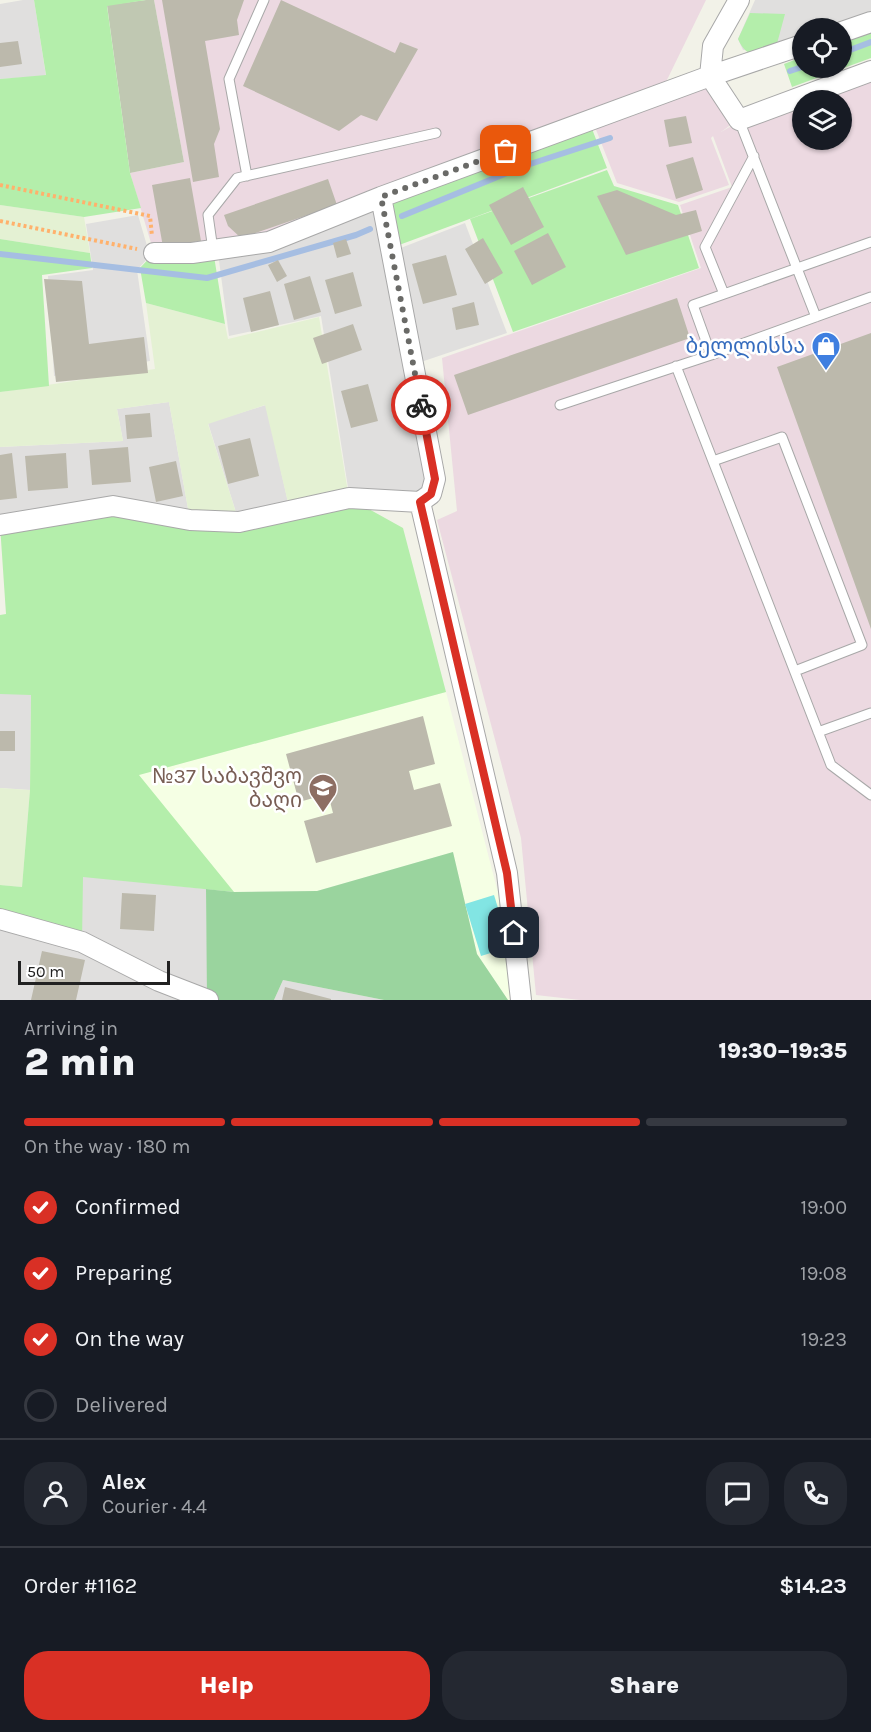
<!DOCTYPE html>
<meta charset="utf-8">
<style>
body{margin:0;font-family:Karla,"Noto Sans Georgian",sans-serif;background:#242831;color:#f1f3f6;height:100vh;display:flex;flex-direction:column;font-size:22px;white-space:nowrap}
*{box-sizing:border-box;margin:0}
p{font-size:20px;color:#9ea1a6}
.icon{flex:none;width:33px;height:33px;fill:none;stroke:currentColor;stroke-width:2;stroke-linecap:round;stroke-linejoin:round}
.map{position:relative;height:1000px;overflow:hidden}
.sheet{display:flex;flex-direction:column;background:#171b24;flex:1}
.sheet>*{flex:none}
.tools{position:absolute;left:792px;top:18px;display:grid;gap:12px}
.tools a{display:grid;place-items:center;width:60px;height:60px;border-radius:50%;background:#171b24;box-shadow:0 2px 4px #0004;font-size:30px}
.scale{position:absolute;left:18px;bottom:15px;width:152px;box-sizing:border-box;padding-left:6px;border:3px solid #212121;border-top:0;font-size:16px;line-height:21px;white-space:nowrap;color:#212121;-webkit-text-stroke:4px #fff;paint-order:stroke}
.pin{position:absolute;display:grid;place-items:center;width:51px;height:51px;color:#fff;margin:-26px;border-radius:12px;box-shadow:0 3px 9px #0006}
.courier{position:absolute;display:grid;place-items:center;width:60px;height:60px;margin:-30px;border:4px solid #d93025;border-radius:50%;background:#fff;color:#222;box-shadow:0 2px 8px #0007}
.overview em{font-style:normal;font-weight:800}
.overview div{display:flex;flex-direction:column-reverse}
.overview{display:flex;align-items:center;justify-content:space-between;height:102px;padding:0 24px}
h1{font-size:39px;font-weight:800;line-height:45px}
.bar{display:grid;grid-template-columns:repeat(4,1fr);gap:9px 6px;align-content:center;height:72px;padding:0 24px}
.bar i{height:8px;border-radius:4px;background:#363941}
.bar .on{background:#d93025}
.bar p{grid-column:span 4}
.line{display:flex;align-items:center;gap:15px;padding:0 24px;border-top:2px solid #363941}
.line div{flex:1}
.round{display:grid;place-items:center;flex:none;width:63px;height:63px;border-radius:24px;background:#242831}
ol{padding:0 24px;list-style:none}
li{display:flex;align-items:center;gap:18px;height:66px}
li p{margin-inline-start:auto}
li .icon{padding:6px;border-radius:50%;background:#d93025;color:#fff;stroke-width:4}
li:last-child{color:#9ea1a6}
li i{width:33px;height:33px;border:3px solid #363941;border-radius:50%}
.cta{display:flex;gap:12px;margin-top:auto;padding:12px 24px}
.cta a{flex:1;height:69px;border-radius:24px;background:#d93025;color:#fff;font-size:24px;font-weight:800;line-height:69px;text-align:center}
.cta a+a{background:#242831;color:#f1f3f6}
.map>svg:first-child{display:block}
</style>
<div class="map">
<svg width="871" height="1000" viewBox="0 0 871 1000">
<rect width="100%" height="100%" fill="#f2f2e8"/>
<path fill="#e0dfde" d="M23,0h11l12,76 -46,3v-75z
M755,0h116v21l-29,7h-40v15l-59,7 -5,-11z
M378,201l54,277 -14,20 -69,-4 -28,-178 -92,20 -11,-83z
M138,215l12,41 -13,14 13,91 -96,15 -6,-100 45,-6 -7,-46z
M465,223l42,110 -92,31 -22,-113z
M169,402l21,118 -190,5v-78l123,-6 -6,-32z
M266,405l24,106 -51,11 -31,-99z
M0,694h31l-1,96 -30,-2z
M82,876l124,13 2,111h-208v-80l82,21z
M283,980l101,20h-110z"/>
<path fill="#ecd9e1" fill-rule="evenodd" d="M154,0h552l-42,86 -395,156 -115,11 -24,-80 54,-11z
M871,74v926h-291l-44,-5 -15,-157 -84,-318 20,-9 -15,-153 259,-90 -21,-63 52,-18 -19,-51 -2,2 18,47 -50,17 -62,-19 -24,-61 115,-42 28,41 -15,11 19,-11zM802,100h40v40h-40z"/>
<path fill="#f5ffe4" d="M446,692l66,255 -1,53h-3l-31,-46 -24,-102 -136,39 -83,1 -96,-117z"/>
<path fill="#c0c8b2" d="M146,0h8l30,162 -54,11 -23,-168z"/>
<path fill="#e4f1d3" d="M0,205l84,12 6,36 -90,-14z
M146,303l79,21 3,15 91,-22 30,181 -59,13 -25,-106 -57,19 31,98 -49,-2 -21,-118 -52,7 6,32 -123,6v-55l155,-23z
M0,788l30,2 -8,97 -22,-2z"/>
<path fill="#b4eeab" d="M34,0h112l-39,6 23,167 11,35 -57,9 -84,-12v-126l46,-4z
M750,13l35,1 -10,37c-20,3 -28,8 -37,-12z
M871,31v27l-79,29 -8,-23 18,-7v11h40v-26z
M589,121l18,47 -216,80 -10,-51z
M607,170l7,16 64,19 21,63 -186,64 -43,-113z
M0,239l90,14 2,15 -50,7 7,111 -49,6z
M213,250l12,74 -79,-21 -6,-35 14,-15z
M349,498l54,30 43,164 -307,83 95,117 -151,-15 -1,65 -82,-23v-34l22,2 8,-97 1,-95 -31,-1v-79l6,-1 -6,-89 113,-19 77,14z"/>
<path fill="#9ad49e" d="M453,852l24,102 31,46h-124l-101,-20 -9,20h-67l-1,-111 28,3 83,-1z"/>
<path fill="#82e5e3" d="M494,895l16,52 -29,9 -16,-52z"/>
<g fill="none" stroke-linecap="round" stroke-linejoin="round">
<path stroke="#a6bee2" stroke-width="6" d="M842,53l29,-11
M790,71l12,-4
M402,216l122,-50 86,-28
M0,254l207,24 149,-43 14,-6"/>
</g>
<path fill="#bcb9ac" d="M162,0h82l-7,20 2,15 -34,6 15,88 -6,15 5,33 -26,5z
M281,0l114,53 5,-11 18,7 -41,72 -16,-6 -22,16 -96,-45z
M18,41l4,23 -22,3v-24z
M686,116l6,27 -23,4 -5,-27z
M693,157l10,33 -27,9 -10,-34z
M190,178l11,63 -38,6 -11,-62z
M328,179l9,26 -96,33 -13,-12 -4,-11z
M523,187l21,40 -33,18 -22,-40z
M617,190l59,25 20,-5 6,21 -76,24 -29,-59z
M548,233l18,34 -34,18 -18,-34z
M483,238l20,35 -18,11 -20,-35z
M346,239l5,15 -14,4 -4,-15z
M446,255l11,40 -34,9 -11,-40z
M278,260l9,16 -10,6 -9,-17z
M353,272l9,34 -27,8 -10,-34z
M310,276l11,36 -27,8 -10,-36z
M44,279l38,2 7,63 55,-7 4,36 -92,9z
M270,291l9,34 -28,7 -8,-34z
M677,298l13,40 -222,77 -14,-40z
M474,302l5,23 -23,5 -4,-22z
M353,324l9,26 -40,14 -9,-26z
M871,333v296l-94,-262z
M368,384l10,37 -27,7 -10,-37z
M150,413l2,24 -25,2 -2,-24z
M250,438l9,38 -31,8 -10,-38z
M128,447l3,35 -39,3 -3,-35z
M12,453l5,45 -17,2v-45z
M66,453l2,35 -40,3 -3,-35z
M176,461l7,35 -27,6 -7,-35z
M423,716l12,48 -26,7 5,19 26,-7 12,43 -136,37 -12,-42 29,-8 -5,-19 -29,8 -13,-48z
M0,731h15v20h-15z
M122,893l34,2 -2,36 -34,-2z
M42,951l43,9 -9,40h-45z
M285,987l46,12v1h-49z"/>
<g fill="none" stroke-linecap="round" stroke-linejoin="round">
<g stroke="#a8a8a8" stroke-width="11">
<path id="lane" d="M739,120l77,197
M247,176l-18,-97 35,-79
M871,242l-178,63 18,50 160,-58
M213,250l-5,-35 29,-37 199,-45
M724,294l-19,-47 49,-91
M676,366l155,399 40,30
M560,405l151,-50
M713,461l69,-24 80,208 -67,26
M818,732l53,-19"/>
</g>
<g stroke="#a8a8a8" stroke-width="22">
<path id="street" d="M739,0l-26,46 -3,30 29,44 132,-49
M842,32l29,-10
M154,253h38l77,-11 112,-45 329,-121 92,-31
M420,502l87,371 14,127
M0,525l113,-19 77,14 49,2 110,-24 71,4 11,-8 4,-15 -54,-282
M0,919l82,23 77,39 49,19"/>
</g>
<path stroke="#ffb16c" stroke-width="4" stroke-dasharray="3 3" stroke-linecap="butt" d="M0,185l150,31 2,20
M0,221l137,28"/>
<use href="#lane" stroke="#fff" stroke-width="9"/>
<use href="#street" stroke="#fff" stroke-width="20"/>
</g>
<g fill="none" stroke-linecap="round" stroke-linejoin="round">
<path stroke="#6a6a67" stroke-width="6" stroke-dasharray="0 10.8" d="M421,405l-40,-208 125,-46"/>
<path stroke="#d93025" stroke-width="8" d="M421,405l14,74 -4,15 -11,8 87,371 7,60"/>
</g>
<defs>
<g id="shop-pin" transform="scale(1.5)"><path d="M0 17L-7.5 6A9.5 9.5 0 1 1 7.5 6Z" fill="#3f7fe0" stroke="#fff"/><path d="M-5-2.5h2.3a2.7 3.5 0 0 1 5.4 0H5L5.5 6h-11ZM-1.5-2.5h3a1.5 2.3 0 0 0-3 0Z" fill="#fff"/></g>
<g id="school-pin" transform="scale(1.5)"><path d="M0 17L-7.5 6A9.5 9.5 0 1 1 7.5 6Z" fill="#8d6e63" stroke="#fff"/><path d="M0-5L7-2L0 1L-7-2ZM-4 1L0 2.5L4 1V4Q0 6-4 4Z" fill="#fff"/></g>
</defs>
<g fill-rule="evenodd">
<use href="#shop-pin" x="826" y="346"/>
<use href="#school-pin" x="323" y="788"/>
</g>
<g text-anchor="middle" stroke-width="5" stroke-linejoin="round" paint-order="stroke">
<g font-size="21" fill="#366cbe" stroke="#fff" text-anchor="end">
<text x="805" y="353">ბელლისსა</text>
</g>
<g font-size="21" fill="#785e54" stroke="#fff" text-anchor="end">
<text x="302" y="783">№37 საბავშვო<tspan x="302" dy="24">ბაღი</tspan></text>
</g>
</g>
</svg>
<div class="tools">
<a><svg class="icon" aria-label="locate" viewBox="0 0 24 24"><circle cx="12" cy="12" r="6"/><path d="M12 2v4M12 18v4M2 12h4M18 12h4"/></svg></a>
<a><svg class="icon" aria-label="layers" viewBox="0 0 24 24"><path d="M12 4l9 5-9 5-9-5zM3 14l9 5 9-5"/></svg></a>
</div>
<div class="scale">50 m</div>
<div class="pin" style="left:506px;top:151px;background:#ea580c"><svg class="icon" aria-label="bag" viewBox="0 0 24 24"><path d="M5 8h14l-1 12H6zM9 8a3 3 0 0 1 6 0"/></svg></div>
<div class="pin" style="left:514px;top:933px;background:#1f2937"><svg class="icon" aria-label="home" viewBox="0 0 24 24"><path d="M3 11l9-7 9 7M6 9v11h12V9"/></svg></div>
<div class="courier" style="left:421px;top:405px"><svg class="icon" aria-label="bike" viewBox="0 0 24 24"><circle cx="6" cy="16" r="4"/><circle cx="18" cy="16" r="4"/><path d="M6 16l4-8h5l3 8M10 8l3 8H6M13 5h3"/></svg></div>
</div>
<section class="sheet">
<div class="overview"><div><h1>2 min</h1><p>Arriving in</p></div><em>19:30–19:35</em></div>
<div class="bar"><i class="on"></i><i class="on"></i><i class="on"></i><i></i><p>On the way · 180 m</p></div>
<ol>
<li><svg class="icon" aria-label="check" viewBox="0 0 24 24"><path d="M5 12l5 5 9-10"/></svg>Confirmed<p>19:00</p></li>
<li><svg class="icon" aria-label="check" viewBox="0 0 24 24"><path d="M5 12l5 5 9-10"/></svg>Preparing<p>19:08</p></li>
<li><svg class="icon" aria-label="check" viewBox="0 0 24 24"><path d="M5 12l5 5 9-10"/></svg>On the way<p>19:23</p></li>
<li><i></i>Delivered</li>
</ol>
<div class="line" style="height:108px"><a class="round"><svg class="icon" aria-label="person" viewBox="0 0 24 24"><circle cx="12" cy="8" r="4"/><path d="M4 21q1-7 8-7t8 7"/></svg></a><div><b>Alex</b><p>Courier · 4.4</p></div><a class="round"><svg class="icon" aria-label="chat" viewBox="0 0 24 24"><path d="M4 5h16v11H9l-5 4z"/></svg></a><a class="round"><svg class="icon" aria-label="phone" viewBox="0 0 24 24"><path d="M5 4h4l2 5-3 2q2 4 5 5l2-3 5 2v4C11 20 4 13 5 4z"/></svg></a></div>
<div class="line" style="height:78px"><div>Order #1162</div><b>$14.23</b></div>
<div class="cta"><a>Help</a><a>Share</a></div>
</section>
